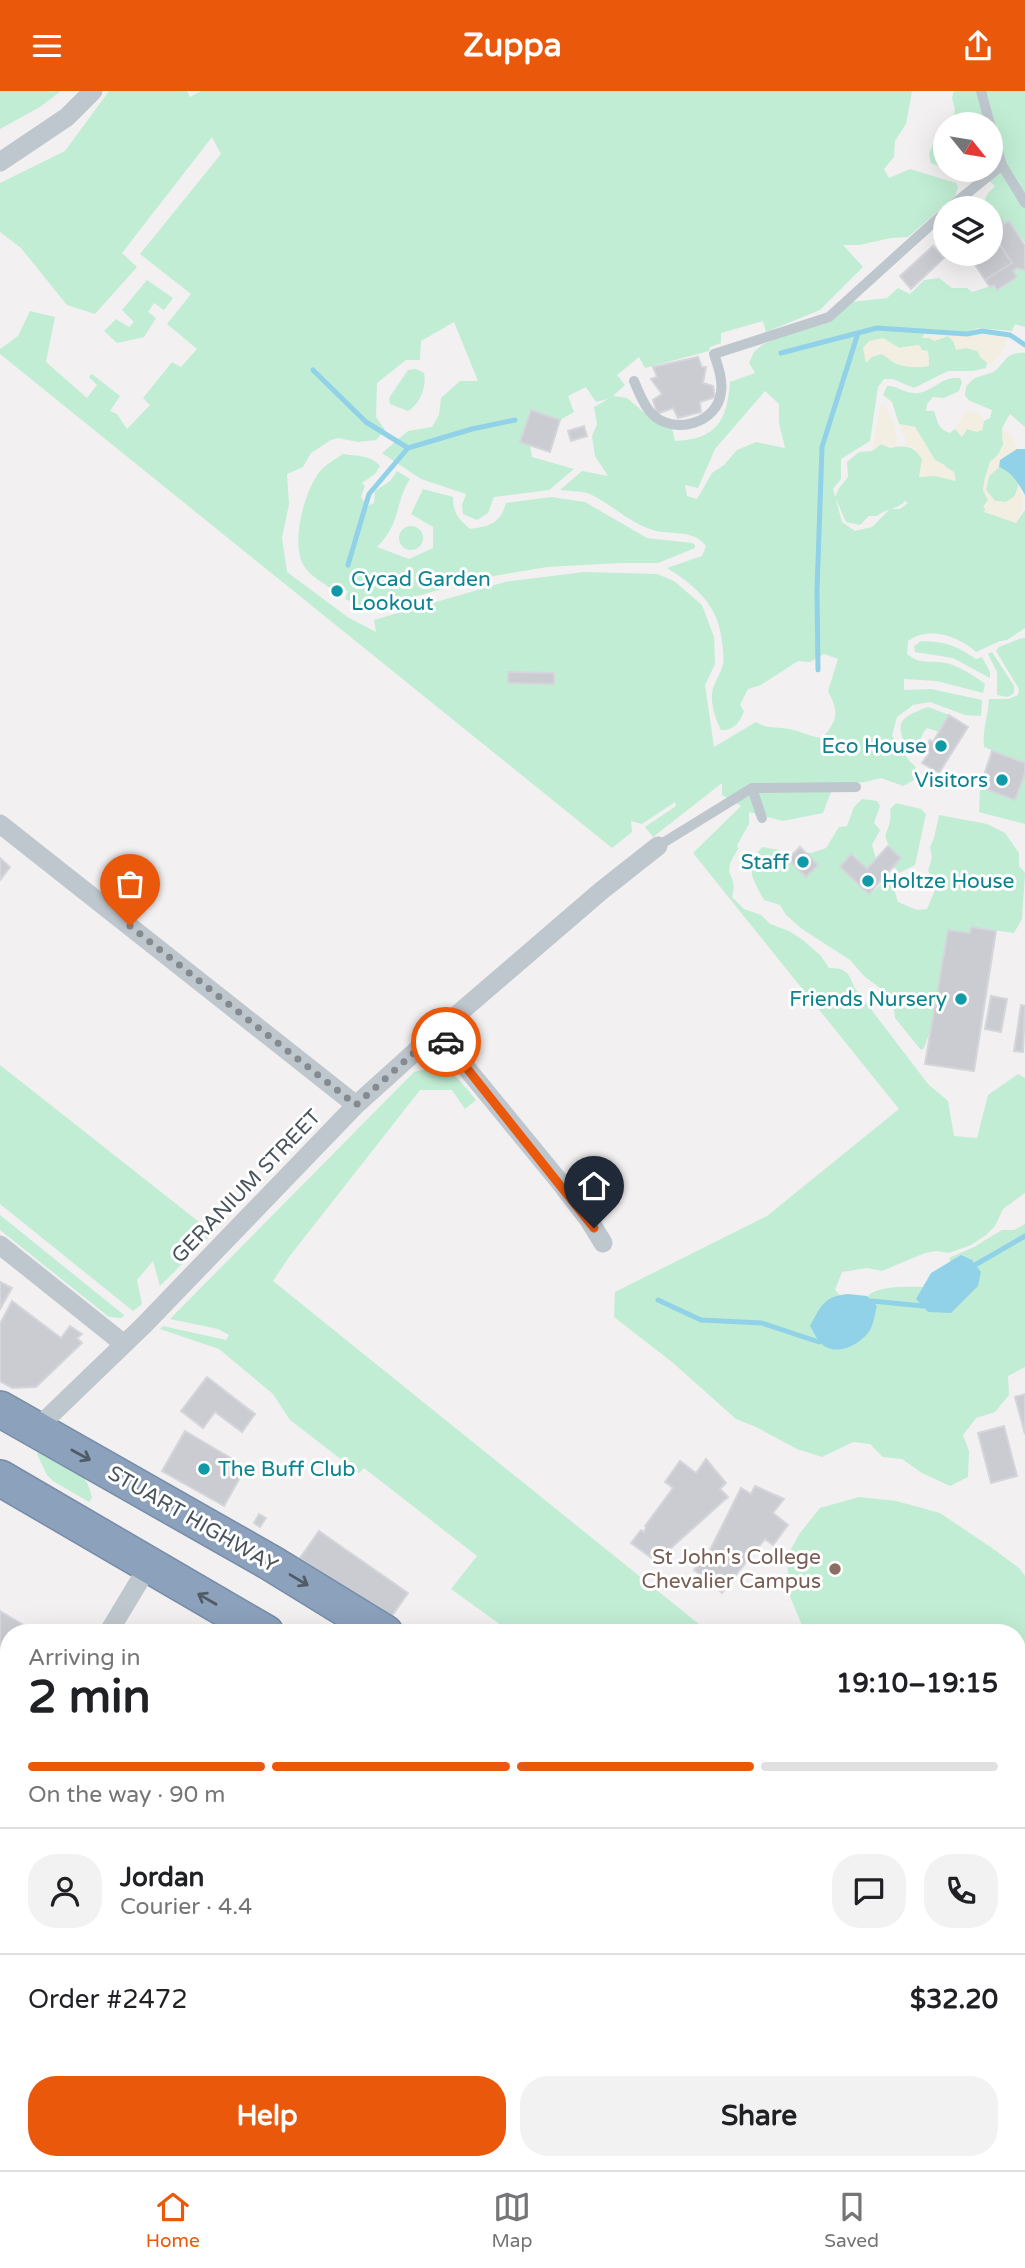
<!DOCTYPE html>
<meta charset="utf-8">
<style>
body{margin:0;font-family:"Varela Round",sans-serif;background:#f2f2f2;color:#202124;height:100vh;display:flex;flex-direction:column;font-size:26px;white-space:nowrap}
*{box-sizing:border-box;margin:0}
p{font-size:23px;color:#757577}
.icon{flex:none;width:38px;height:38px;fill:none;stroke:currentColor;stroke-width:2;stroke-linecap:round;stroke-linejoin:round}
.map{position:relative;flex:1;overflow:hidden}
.drawer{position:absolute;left:0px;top:1533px;width:1026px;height:546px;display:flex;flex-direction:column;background:#fff;border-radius:28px 28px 0 0;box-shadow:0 7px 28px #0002}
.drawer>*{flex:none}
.needle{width:46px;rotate:120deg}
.tools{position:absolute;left:933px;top:21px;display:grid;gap:14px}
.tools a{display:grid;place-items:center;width:70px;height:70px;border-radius:50%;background:#fff;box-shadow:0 7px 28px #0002;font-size:35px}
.pin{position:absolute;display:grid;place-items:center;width:60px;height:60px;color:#fff;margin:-72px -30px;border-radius:50% 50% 50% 0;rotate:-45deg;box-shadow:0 0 7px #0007}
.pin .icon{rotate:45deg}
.courier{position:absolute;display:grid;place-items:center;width:70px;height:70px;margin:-35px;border:5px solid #ea580c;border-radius:50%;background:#fff;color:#222;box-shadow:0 2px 9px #0007}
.head em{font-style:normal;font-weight:700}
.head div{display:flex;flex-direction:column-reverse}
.head{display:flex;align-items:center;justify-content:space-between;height:119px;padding:0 28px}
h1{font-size:46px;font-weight:700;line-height:52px}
.bar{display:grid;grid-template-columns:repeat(4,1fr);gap:10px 7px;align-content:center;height:84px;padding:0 28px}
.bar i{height:9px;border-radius:5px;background:#e0e0e0}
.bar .active{background:#ea580c}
.bar p{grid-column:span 4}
.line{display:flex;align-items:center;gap:18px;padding:0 28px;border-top:2px solid #e0e0e0}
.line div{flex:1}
.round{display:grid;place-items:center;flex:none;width:74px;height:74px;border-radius:28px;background:#f2f2f2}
.action{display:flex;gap:14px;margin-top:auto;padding:14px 28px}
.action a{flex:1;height:80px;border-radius:28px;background:#ea580c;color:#fff;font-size:28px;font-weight:700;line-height:80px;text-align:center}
.action a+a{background:#f2f2f2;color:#202124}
header{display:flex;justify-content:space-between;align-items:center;height:91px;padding:0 28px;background:#ea580c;color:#fff;font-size:32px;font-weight:700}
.dock{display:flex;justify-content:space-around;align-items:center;height:98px;border-top:2px solid #e0e0e0;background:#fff;font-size:19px;color:#757577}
.dock a{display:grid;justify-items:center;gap:4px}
.dock .active{color:#ea580c}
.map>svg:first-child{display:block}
</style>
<header><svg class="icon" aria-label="menu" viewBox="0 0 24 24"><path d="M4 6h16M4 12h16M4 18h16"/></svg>Zuppa<svg class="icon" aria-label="share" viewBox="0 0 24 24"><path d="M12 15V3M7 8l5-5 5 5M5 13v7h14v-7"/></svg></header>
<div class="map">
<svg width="1025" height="2079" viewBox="0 0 1025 2079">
<rect width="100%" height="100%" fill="#f2f0f0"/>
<path fill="#c1edd4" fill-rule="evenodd" d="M0,0h61l-21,16 -40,22z
M109,0h78l3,6 11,-6h711l-6,33 -11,17 -1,16 -10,12 5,9 21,-9 46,14 2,4 -3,9 -47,41 -17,1 -32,7h-16l20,22 -43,43 -54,22 -3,-11 -42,12v10l-11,4 -1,4 -64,17 -6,-11 -22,18 8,10 -12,11 14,2 27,23 18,7 3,13c42,-2 52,-20 55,-59l25,-9 -6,-10 5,-11 8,-7 90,-43 35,-4 11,-10 12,6 14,-14 15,-2 13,10h15l5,4 22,-7 3,5 20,-13 -4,-6 4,-3 8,2v57l-10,-3 -3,7 -34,-3 -11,4 -40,-3 -2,3 9,9 14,-5 5,5 24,10 10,12 -1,5 -13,3h-25l-34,17 -21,-9h-9l-6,8 -8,54 -29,18v20l-8,10 9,33 13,9 17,-4 18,-18h10l8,-6 -3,-2c-8,9 -17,6 -28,15h-8l-9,9 -14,-3 -11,-25 4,-9 9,-11 -1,-15 12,-10 13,-1 9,-7c19,8 26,-6 42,15l-4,18 27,-11 -11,-6 -20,-33 -16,-3 -7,-22 -9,-7 4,-9c8,-1 16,6 26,7 18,2 28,-18 47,-15l2,4 -3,9 -15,7 -11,-1 -6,7 -1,7h8c4,11 4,18 16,22l5,-4 7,8 5,-8 15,1 2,-9 6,-3 2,-8 -22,-9 -5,-5 1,-9c9,-12 12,-9 25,-14 14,-6 12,-22 34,-20v74l-15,-13 -8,14 1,17 -5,10 -8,7 -5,16 -2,12 5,10 -5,7 33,16 9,-13v118l-18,12 -7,1 -24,11c-18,-16 -47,-26 -68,-11l-1,13c13,12 28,5 43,10 13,5 25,12 35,20l-2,9 -46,-12 -33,-2v11l27,-1 51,11 -1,16 -16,-1 -35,-13 -17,3 -16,12 -5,19c9,10 13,23 23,30l3,12 -15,8 -22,-8 -16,4 -31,2 -11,29 -40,8 -34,-9v12l-12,21 1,4 -8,14 -1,9c5,9 6,15 3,25l12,12 17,6 9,9 19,7 14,9 18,16 8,12c16,0 20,4 25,19l74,97 20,17 6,35 23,2 11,-43 30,-21 7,4v115l-22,16 -8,17 -9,9 -15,10 -22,8 -13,-2 -11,2 -43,18 -15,-3 -25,4 -7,18 13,14 12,6c3,-4 6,-11 9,-15 16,-14 69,-6 90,-6l-10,-31 25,-11 28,-17h12l11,-6v143l-17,9 1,19 -14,17 -19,6 -13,17 6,16 -1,26 -18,9 -28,-13 -20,-14 -19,-2 -13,-13 -17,-2 -31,15 -25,-8 -41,-22 -20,-8 -64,-57 -58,-45 1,-25 152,-76 132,-107 -206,-256 48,-47 -19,-11v-12l-69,54 -8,-10 31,-21 -1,-4 -33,22 -11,-3 1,11 -20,16 -612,-494v-5l18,-13 12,-25 25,6 -9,45 41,36 10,-13 -8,-8 3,-3 28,22 -10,15 7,3 10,15 23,-24 -7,-7 29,-36 9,5 16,-18 -30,-25 24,-30 -51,-40 81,-100 -9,-17 -90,116 15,14 -42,47 -28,-9 -46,-57 -21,-16v-49l65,-32zM454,231l24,59h-18l-19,17 -2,17 -7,12 -24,4 -26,22 39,26 45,15 -4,11 1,9 14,6 11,-7 6,-16 55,-7 25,-21 -42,-12 -2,-12 -10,-4 11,-31 29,10 14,-8 -6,-16 18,-9 10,15 12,-3 -14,8 3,17 -5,12 3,20 13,20 -26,-5 -22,19c8,1 19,1 27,3 18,6 41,29 63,36 18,7 43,-1 56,17l-4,10 -35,12c29,18 52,38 55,74 1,7 2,15 1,22 -2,10 -11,21 -11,30 -1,12 4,26 9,36 13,1 19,-8 23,-19l-4,-6 8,-16 13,-4 37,-24 12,1 14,-8 14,5 -10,32c11,21 10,29 -6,47 -12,-1 -21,-7 -33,-9 -14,-3 -19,1 -33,-7l-42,25 -9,-62 10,-21 -1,-27 -12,-32 -28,-24 -17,-7 -73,-2 -79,10 -131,38 2,12 -27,-14 -62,-46 -5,-34 7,-34 -2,-30 16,-7 8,-14 20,-13 7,-2 20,4 18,-2 9,-10 -9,-13 1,-34 29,-23h14l1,-19zM883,247l16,10 20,-3 3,5 6,1 1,15h-22l-12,-3 -9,-8 -5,-1 -9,3zM765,300l14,13v19l6,25 -29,-6 -19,8 -13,15 -12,8 -15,26 -10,-3 -2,-11 13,3 17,-39zM508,582h46v10h-46z
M954,0h71v152l-16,-22 -5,3 -3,-6 -9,-3 -2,-7h-3c-5,-10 1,-15 8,-22l-7,-6 -4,-10h6v-46h-38l3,-15 -3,-11z
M945,49v29l-14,-6 -2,-9 4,-10z
M147,189l26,18 -9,12 -10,-7 -6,9 8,6 -12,19 -27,6 -13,-12 12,-12 13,8 5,-5 -12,-12z
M416,278l8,4c3,13 -4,31 -16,38l-18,-7 -1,-6 19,-28z
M343,363c13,2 29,1 37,12l-5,8 -13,9 3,3 -4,11 6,9 7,-3 1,-12 15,-10 7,-10 13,8c-16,25 -8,43 -33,68l32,12 24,-11v-21l-22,-13 12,-25 30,8c0,15 5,22 17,32 20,-3 30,-5 36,-26l45,-6 34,5 62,36 45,5 3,2v3l-37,15h-38l-73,4 -65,11 -65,18 -54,11 -18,-8 3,-8 -15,-8 -3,5c-11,-8 -23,-14 -28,-26 -10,-23 2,-68 16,-88 6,-9 16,-14 25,-20z
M999,376l9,4 11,12 -4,13 -9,6 -11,-1 -9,-11 3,-14z
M399 447a12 12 0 1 1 24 0a12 12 0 1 1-24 0Z
M1022,547h3v125l-41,-16c-2,-16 4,-31 5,-48h20l9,-4 1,-6 -23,-38 3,-4z
M921,550c26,1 34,4 55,18l6,-2 8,15v6l-37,-20 -38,-6 -1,-6z
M992,561l22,34v7l-6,4 -11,-2v-23l-9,-18z
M928,616l21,8 -10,17 -12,-4 -4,5 -7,17 -7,2c-15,-29 -11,-34 19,-45z
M1025,682v51l-46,-12 1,-25 35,13z
M862,708l15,2 3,5 -6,17 6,7 -8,15 4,14 -9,10 -16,-14 -11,12 29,27 18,-14 7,9 4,13 19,8 10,-1 9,-21 -8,-18 4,-12 -2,-11 4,-9 5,-23 48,9 18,9 14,20v13l6,7 -3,46 -8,14 -43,-6 -1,6 -22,-3 -13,88 -11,30 -3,2 -26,-32 -2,-16 -13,-14 -16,-12 -14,-16 -48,-31 -16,-14 -6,-10 -16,-5c-12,-23 -20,-31 -2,-53l17,3 27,27 -2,-25 7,1 15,-5 13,-21 8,-1 7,-19z
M896,712l25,6 5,5 -11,51 -16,8 -5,-6 7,-9c-29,-26 -7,-23 -11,-49z
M0,974l213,168 -53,53 -7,-25 -16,19 5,24 -9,7 -133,-107z
M436,976c19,4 28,19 40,33l-11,9 -13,-19h-32l-131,167 -16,24 437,352h-198l-61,-44 26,-33 -113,-88 -5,5 -69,-53 -17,-26 -54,-45 -59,-20 3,-3 63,14 3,-5 -11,-6 -48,-10 244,-247z
M0,1124l124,100 -2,3 -13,-1 -109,-87z
M42,1359c25,14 44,17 50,48l-3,4 -36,-21 -6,-6 -10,-21z
M859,1406l37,4 44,12 52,35 27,20 6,8v181h-8v-124h-212l-16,-39 -2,-38 13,-23 20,-25z
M1017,1788l8,7v157l-8,-6z"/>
<path fill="#f3eee2" d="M925,241l43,4 12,-3 28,5 -7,15 -10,12 -10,-7 -4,-7 -11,-3 -10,2 -3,-9 -5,-5 -14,5 -5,-3h-7z
M883,247l16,10 20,-3 3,5 6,1 1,15c-10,2 -24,2 -34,-3 -13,-7 -14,-17 -29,0l-3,-15 6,-7z
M883,313c7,9 17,32 13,43l-6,1 -9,-4 -9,7 8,-43z
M972,320l9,4 3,6 -2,9 -5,2 -10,-3 -5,8 -7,-8 10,-17z
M899,333l16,3 20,33 19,12 2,9 -21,-5 -16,1 3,-18 -8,-11 -9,-3v-8z
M1002,337l10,8 5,13 -17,11 -1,7 -10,9 -3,14 9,11 11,1 9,-6 4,-13c6,17 6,24 -3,40l-32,-11 4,-12 -5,-10 2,-11 5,-17 8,-7 5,-10z"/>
<path fill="#91d2e8" d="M1017,358h8v46c-7,-12 -12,-22 -26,-28l1,-7z
M961,1164l11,5 9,12 -3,14 -27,27 -23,-1 -12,-13 15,-26z
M848,1203l19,2 10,10c-2,7 -3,16 -6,22 -7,14 -28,26 -43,20 -9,-3 -13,-14 -18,-22 11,-20 14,-30 38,-32z"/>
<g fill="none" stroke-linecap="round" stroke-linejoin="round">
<path stroke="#91d2e8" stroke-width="5" d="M781,262l96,-25 90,6 15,-3 28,4 15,10
M313,279l53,52 42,26
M348,474l21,-71 39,-46 64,-19 43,-9
M818,579l-1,-79 5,-144 36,-114
M975,1174l50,-29
M658,1209l43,20 61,3 57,19
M872,1210l51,5
M1017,1952l8,6"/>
</g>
<path fill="#caccd2" stroke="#d5d6db" stroke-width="2" d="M1001,127l3,6 5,-3 16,25v24l-8,-2 -4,3 4,6 -20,13 -3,-5 -4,2 -5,-7 27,-17 -22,-33v-5z
M990,139l22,33 -27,17 -17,-26h22z
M933,155l11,12 -33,31 -11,-13z
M698,266l4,10h4l-3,16 10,3 2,11 -15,5 1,10 -23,6 -5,-10 -16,6 -4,-14 9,-6 -11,-15 6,-2 -4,-10z
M531,319l29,10 -10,32 -30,-10z
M584,335l3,10 -16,5 -3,-10z
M508,581l46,1v11l-46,-1z
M949,624l19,12 -29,46 -17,-10 7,-10 -5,-3 6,-10 3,2z
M992,660l33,12v10l-10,27 -35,-13z
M888,755l13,12 -32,36 -29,-27 11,-13 16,15z
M800,756l18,18 -12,12 -18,-18z
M0,767l10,9 -10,13z
M971,836l25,4 -22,140 -49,-7 23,-134 22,3z
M991,905l16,3 -6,33 -16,-3z
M1021,914l4,1 -2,46 -9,-1z
M0,1191l12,6 -12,21z
M12,1210l49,37 9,-12 12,8 -5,4 5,5 -46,44 -24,1 -12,-7v-57z
M207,1286l48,37 -13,18 -27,-20 -12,16 -22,-17z
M1025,1303v40l-10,-37z
M1004,1335l13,50 -26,7 -13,-50z
M185,1340l61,36 -22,39 -62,-35z
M706,1368l20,24 -6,6 8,8 -57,51 -11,16 -29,-21 10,-13 3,2 2,-5 -1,-1 28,-38 -8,-6 15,-21 16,12z
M755,1395l29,13 -11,14 15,12 -15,20 -8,-6 -30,37 -2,-2 -4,4 3,2 -10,13 -28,-23 13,-14 34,-68 10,6z
M259,1423l7,4 -6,9 -6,-4z
M319,1440l89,62 -19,27 -89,-62z
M0,1520l37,22h-28v118l-6,11 -3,-2z
M1017,1698h8v43h-8z
M543,2070h109l-5,9h-25l-10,-7 -5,7h-13l-6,-3 -1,3h-49z
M808,2070h178l11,9h-174z"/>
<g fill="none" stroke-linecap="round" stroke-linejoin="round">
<g stroke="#768ca8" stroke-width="38">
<path id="highway" d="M0,1318l271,154 114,70
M0,1387l266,155
M1017,2020l8,6
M1017,2063l8,6"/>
</g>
<path stroke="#bfc7ce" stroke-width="10" d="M981,0l9,33
M990,34l12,40 23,38
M949,117l53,-43
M634,290c5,11 9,24 18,33 22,22 66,9 69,-22 2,-12 -3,-26 -7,-38l115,-37 116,-105
M752,697l10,30
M658,755l94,-58 104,-1"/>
<path stroke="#bfc7ce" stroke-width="19" d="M0,71l67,-45 26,-26
M0,733l356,281
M437,941l122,149 30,39 14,23
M0,1154l124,99
M35,1339l109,-105 212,-220 81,-73 164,-141 57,-45
M108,1542l41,-68
M0,1724l9,-15
M0,1746l3,14 -3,9
M386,2070l15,9
M262,2079l6,-9
M503,2079l5,-9
M732,2079l5,-9"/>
<use href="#highway" stroke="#8ba1bc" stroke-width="35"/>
</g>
<defs><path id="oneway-shaft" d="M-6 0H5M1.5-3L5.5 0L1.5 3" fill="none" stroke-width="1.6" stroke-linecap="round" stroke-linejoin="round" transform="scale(1.75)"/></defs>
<g stroke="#505b66">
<use href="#oneway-shaft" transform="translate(81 1364) rotate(29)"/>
<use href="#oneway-shaft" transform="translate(299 1489) rotate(31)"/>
<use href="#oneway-shaft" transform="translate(207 1508) rotate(-150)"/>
</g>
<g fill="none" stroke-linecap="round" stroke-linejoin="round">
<path stroke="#848a90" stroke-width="7" stroke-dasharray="0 12.6" d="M130,835l226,179 81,-73 9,10"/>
<path stroke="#ea580c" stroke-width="9" d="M446,951l148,186"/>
</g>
<g fill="#0f9aa8" stroke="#fff" stroke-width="2.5">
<circle cx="337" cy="500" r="7"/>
<circle cx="941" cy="655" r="7"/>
<circle cx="1002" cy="689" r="7"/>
<circle cx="803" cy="771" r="7"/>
<circle cx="868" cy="790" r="7"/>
<circle cx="961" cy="908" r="7"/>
<circle cx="204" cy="1378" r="7"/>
</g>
<circle fill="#8d6e63" stroke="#fff" stroke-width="2.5" cx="835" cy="1478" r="7"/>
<g text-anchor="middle" stroke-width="6" stroke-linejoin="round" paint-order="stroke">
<g font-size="21" fill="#0d838f" stroke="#fff" text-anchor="end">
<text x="351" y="495" text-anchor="start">Cycad Garden<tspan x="351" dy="24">Lookout</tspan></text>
<text x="927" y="662">Eco House</text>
<text x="988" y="696">Visitors</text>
<text x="789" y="778">Staff</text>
<text x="882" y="797" text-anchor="start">Holtze House</text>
<text x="947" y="915">Friends Nursery</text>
<text x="218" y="1385" text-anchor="start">The Buff Club</text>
</g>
<g font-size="21" fill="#49535d" stroke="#fff">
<text transform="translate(246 1095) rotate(-46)" y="7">GERANIUM STREET</text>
<text transform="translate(193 1428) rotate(30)" y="7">STUART HIGHWAY</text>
</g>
<g font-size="21" fill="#785e54" stroke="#fff" text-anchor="end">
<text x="821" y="1473">St John's College<tspan x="821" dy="24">Chevalier Campus</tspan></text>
</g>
</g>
</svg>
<div class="tools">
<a><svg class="needle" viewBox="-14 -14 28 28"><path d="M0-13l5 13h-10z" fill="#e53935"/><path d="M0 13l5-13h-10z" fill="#757577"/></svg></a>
<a><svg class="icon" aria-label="layers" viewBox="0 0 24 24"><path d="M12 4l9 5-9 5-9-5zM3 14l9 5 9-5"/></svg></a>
</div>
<div class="pin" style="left:130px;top:835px;background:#ea580c"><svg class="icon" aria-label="bag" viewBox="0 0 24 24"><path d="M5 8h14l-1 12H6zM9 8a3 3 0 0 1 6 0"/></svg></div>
<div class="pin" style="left:594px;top:1137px;background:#1f2937"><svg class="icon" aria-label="home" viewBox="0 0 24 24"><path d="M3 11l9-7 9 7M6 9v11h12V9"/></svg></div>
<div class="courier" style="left:446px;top:951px"><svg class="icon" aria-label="car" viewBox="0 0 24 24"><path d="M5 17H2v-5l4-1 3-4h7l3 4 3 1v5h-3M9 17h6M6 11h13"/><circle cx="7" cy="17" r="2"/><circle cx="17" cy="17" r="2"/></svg></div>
<section class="drawer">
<div class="head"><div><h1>2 min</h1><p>Arriving in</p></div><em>19:10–19:15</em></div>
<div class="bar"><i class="active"></i><i class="active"></i><i class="active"></i><i></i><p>On the way · 90 m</p></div>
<div class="line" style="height:126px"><a class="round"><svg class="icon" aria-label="person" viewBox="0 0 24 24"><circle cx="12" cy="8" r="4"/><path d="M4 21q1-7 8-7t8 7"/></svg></a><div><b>Jordan</b><p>Courier · 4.4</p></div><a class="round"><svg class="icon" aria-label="chat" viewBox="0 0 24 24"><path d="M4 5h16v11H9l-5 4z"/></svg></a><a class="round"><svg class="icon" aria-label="phone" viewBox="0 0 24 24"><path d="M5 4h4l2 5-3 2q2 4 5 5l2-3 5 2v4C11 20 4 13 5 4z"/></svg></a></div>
<div class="line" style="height:91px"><div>Order #2472</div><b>$32.20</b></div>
<div class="action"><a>Help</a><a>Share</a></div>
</section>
</div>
<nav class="dock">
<a class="active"><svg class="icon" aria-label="home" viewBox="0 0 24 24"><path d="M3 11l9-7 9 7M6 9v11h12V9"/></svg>Home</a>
<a><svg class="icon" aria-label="map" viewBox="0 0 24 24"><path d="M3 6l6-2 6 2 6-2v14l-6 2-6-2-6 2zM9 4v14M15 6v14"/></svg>Map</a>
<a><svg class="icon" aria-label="saved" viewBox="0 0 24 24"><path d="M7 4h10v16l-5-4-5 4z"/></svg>Saved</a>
</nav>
